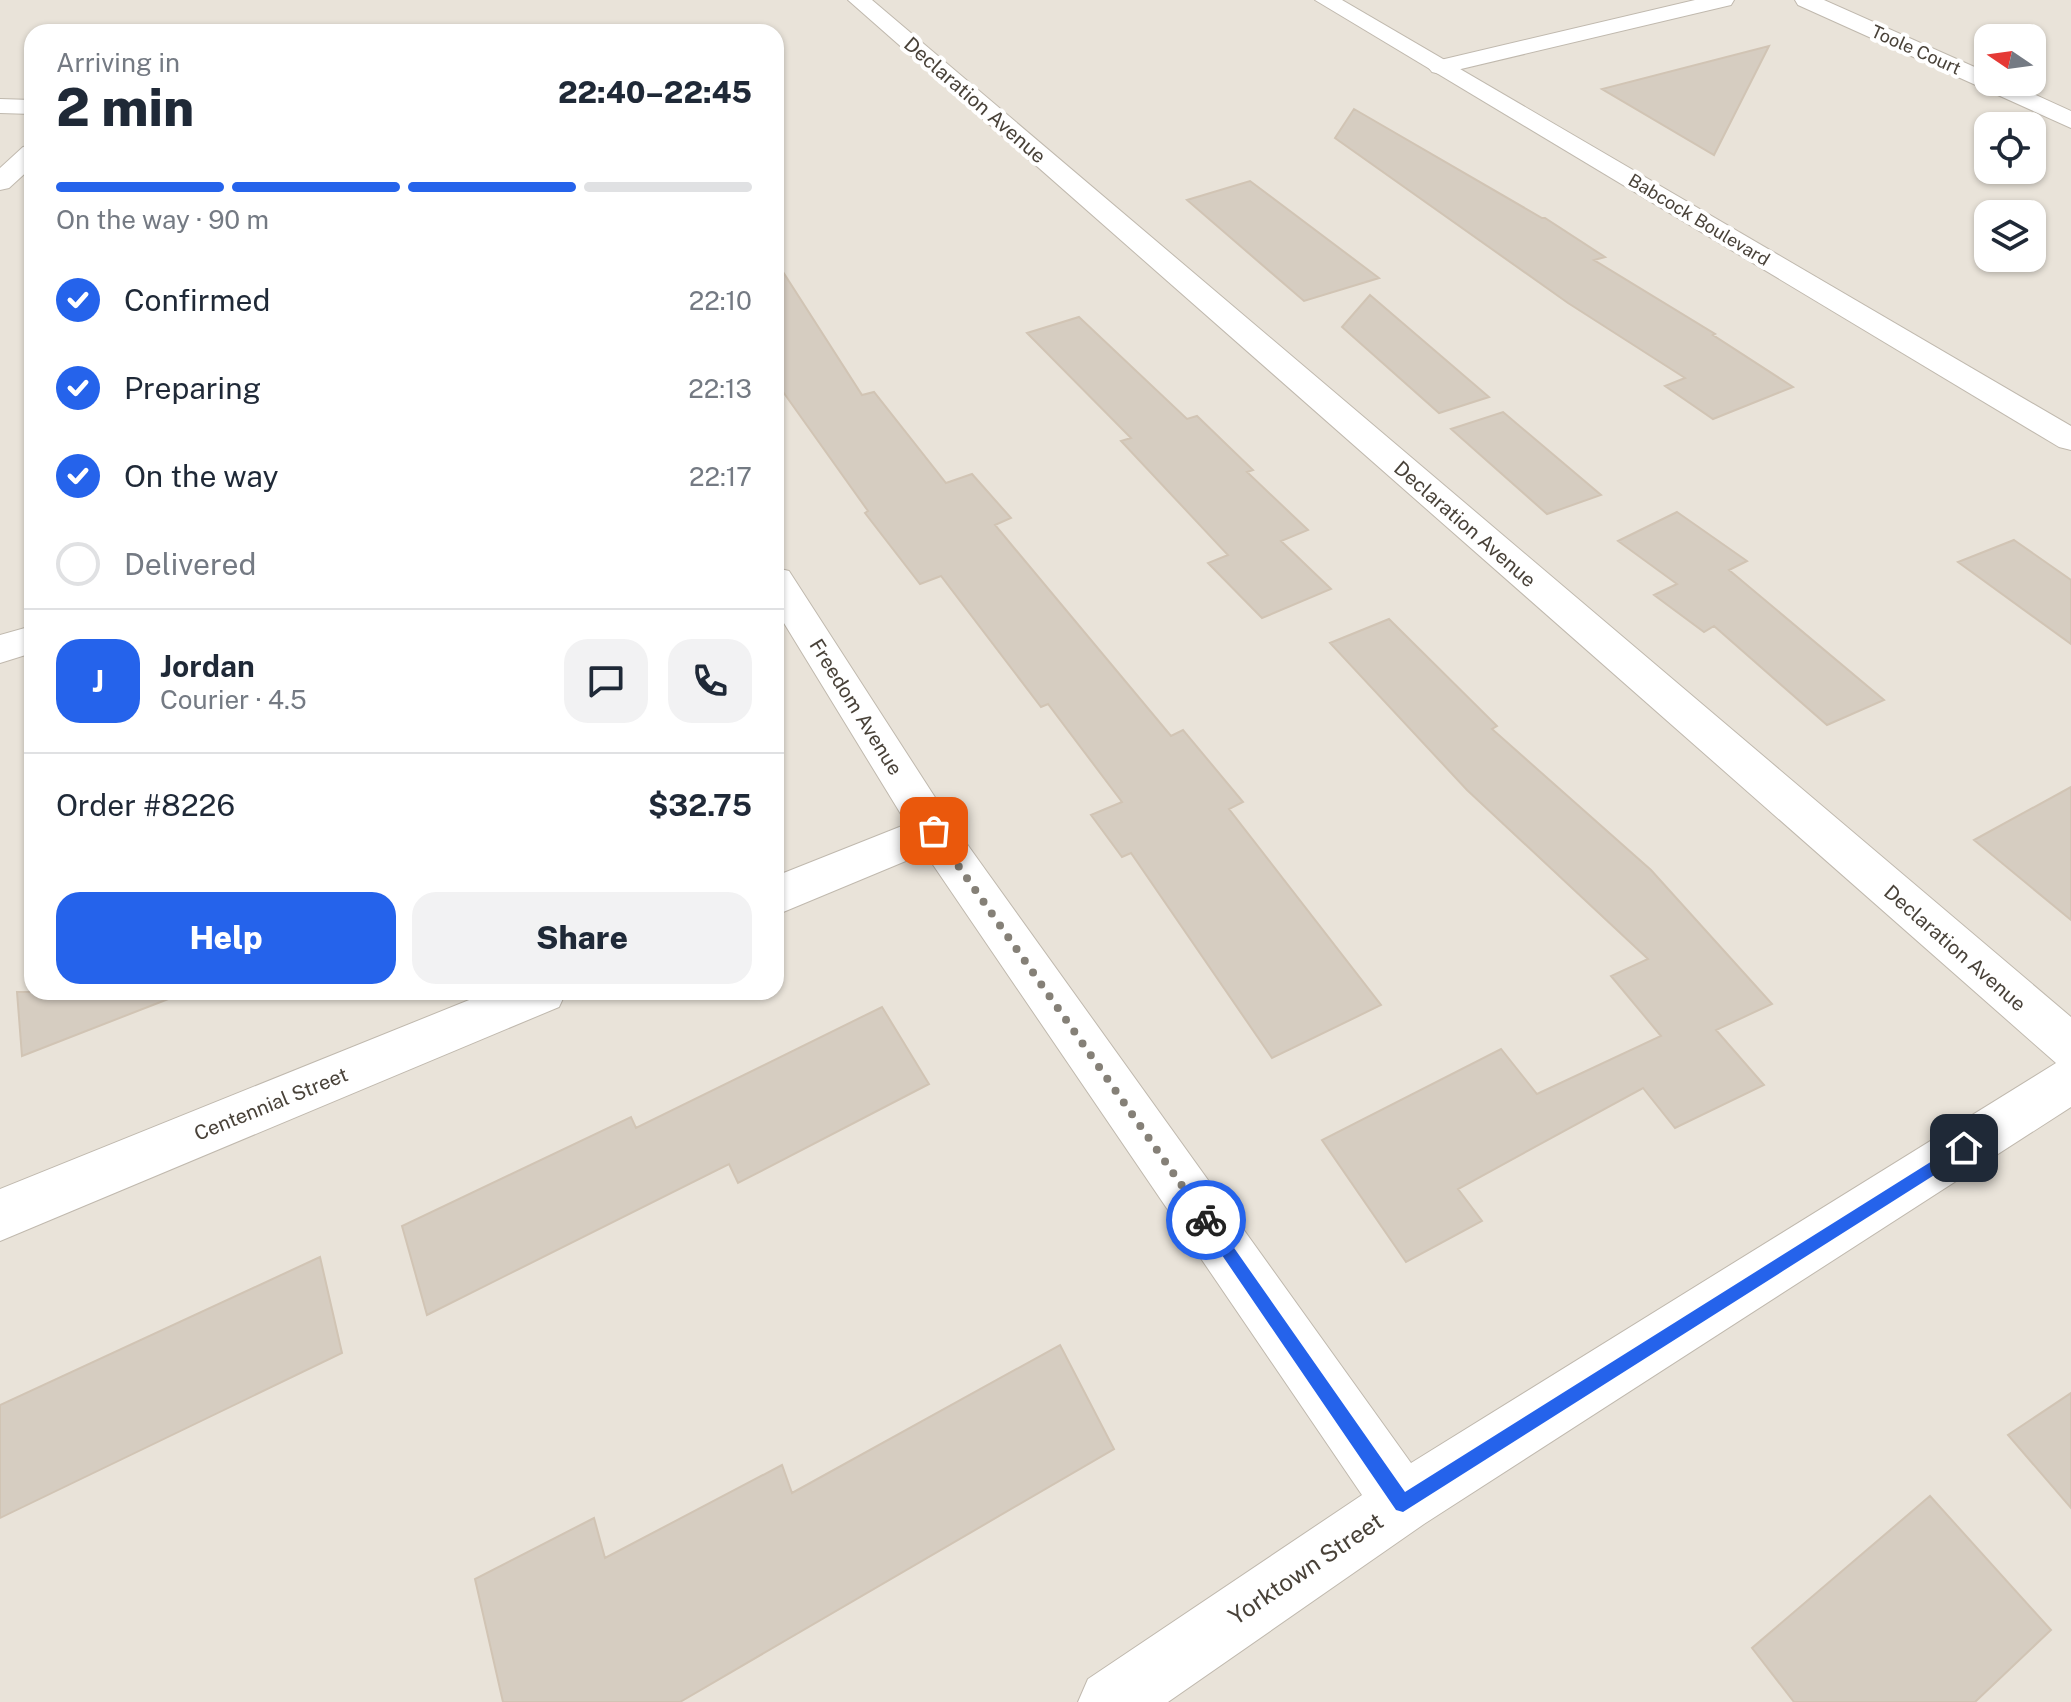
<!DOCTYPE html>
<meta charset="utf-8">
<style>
body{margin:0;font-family:"Public Sans",sans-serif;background:#f2f2f3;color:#1f2937;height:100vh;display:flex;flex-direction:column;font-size:30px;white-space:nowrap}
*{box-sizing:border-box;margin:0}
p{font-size:26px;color:#747a83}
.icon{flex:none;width:44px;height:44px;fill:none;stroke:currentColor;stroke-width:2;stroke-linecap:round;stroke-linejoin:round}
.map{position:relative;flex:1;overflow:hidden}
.side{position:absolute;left:24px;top:24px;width:760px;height:976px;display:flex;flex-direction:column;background:#fff;border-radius:24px;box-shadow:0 2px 6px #0004}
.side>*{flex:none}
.needle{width:52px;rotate:283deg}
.buttons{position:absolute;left:1974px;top:24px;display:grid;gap:16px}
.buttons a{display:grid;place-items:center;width:72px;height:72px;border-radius:16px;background:#fff;box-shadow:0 2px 6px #0004;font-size:40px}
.pin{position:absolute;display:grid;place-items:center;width:68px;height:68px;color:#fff;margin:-34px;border-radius:16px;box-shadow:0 4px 12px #0006}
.courier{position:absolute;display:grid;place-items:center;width:80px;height:80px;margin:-40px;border:6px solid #2563eb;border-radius:50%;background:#fff;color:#222;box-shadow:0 2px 10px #0007}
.summary em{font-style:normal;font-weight:800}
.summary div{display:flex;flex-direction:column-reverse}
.summary{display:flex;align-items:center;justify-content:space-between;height:136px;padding:0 32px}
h1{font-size:52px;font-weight:800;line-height:60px}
.bar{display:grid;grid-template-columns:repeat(4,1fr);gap:12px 8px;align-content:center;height:96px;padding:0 32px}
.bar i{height:10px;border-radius:6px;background:#e0e1e3}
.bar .current{background:#2563eb}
.bar p{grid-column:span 4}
.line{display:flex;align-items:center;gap:20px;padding:0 32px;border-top:2px solid #e0e1e3}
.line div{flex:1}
.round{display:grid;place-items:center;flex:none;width:84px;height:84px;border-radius:24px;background:#f2f2f3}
ol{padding:0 32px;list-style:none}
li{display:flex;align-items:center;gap:24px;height:88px}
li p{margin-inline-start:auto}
li .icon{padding:8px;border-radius:50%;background:#2563eb;color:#fff;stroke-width:4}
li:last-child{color:#747a83}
li i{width:44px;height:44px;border:4px solid #e0e1e3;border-radius:50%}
.button{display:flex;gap:16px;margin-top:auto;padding:16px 32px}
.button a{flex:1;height:92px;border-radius:24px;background:#2563eb;color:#fff;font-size:32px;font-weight:800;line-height:92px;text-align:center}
.button a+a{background:#f2f2f3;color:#1f2937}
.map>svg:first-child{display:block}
</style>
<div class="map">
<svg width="2071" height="1702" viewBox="0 0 2071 1702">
<rect width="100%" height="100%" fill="#f5f2eb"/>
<path fill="#e9e3d9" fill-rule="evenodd" d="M0,0h2071v1702h-2071zM32,32h744v960h-744zM1988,38h44v44h-44zM1988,126h44v44h-44zM1988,214h44v44h-44z"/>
<path fill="#d6cdc1" stroke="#d1c4b4" stroke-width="2" d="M1769,46l-55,109 -112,-66z
M1354,109l188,109h3l60,39 -11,3 121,74 -2,1 80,52 -80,32 -48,-33 20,-8 -117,-75 -233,-165z
M1250,181l129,97 -75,23 -117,-101z
M776,261l86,134 12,-3 72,91 26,-9 39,44 -16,7 176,211 12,-6 60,72 -14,7 152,196 -109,53 -141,-205 -9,4 -31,-42 31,-13 -74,-98 -7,3 -100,-131 -21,8 -55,-71 3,-2 -92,-129z
M1370,295l119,102 -50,16 -97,-86z
M1079,317l108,102 10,-3 56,54 -6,2 61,58 -27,11 50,48 -69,29 -54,-55 20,-8 -107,-114 10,-3 -104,-105z
M1503,412l98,83 -54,19 -96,-85z
M1677,512l70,49 -18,9 155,130 -57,25 -113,-99 -10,6 -50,-37 23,-11 -59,-43z
M2014,540l57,40v64l-113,-82z
M1389,619l108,107 -5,3 159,141 121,134 -56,26 48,55 -89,43 -32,-40 -185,101 24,32 -76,41 -84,-122 179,-91 36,45 124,-58 -50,-60 37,-17 -181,-169 -137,-147z
M2071,787v133l-97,-80z
M17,992h159v4l-154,60z
M882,1007l47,77 -191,99 -9,-19 -302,151 -25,-89 229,-109 5,11z
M320,1257l22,96 -342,165v-113z
M1060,1345l54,104 -434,253h-177l-28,-123 119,-61 11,40 177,-93 10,28z
M2071,1393v115l-63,-73z
M1930,1496l121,134 -76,72h-181l-42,-54z"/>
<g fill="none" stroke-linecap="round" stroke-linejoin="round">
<g stroke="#c0b9ae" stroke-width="2">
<path id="minor" d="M848,0h24l1199,1017v90l-647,417 -256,178h-90l10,-23 274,-184 -437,-642 -149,62v-39l131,-52 -131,-214v-42l13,3 160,248 462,644 645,-400z
M1695,0h39l-3,5 -291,69 -8,-2 -4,-5 4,-5z
M1795,0h29l164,73v9h19l64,29v17l-273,-123z
M0,99l32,1v14l-32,-1z
M32,145v22l-23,21 -9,2v-22l23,-21z
M32,626v27l-32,10v-28z
M489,992h77l-7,15 -559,234v-52z"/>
</g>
<g stroke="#c0b9ae" stroke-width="2">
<path id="tertiary" d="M1315,0h27l729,426v24l-12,-3z"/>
</g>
<use href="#minor" fill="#fff" fill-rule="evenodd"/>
<use href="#tertiary" fill="#fff" fill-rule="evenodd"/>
</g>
<path fill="#2563eb" d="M1964,1141l5,2v10l-566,359 -7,-2 -198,-290 8,-7 5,2 194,277z"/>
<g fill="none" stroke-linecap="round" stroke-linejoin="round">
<path stroke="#858077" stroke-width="8" stroke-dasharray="0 14.4" d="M934,831l272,389"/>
</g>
<g text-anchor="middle" stroke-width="8" stroke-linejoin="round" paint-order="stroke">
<g font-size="18" fill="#494239" stroke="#fff">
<text transform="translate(1916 50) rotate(24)" y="6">Toole Court</text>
<text transform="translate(1699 220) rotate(31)" y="6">Babcock Boulevard</text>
</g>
<g font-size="20" fill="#494239" stroke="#fff">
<text transform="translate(975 100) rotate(41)" y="7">Declaration Avenue</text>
<text transform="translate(1465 524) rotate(41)" y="7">Declaration Avenue</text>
<text transform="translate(856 707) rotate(58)" y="7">Freedom Avenue</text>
<text transform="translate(1955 948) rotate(41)" y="7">Declaration Avenue</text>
<text transform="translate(271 1104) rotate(-22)" y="7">Centennial Street</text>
</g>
<g font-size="24" fill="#494239" stroke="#fff">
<text transform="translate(1306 1569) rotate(-34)" y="8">Yorktown Street</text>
</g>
</g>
</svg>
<div class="buttons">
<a><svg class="needle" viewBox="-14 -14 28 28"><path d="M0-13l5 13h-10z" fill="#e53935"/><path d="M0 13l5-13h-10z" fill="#747a83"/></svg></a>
<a><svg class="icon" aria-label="locate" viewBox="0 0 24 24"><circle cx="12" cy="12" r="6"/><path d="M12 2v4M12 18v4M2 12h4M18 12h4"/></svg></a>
<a><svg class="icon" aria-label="layers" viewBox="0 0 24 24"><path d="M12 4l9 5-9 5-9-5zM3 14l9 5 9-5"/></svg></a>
</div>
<div class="pin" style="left:934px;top:831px;background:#ea580c"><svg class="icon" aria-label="bag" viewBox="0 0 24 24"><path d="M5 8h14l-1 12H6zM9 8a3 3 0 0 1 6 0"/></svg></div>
<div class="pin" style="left:1964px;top:1148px;background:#1f2937"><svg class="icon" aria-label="home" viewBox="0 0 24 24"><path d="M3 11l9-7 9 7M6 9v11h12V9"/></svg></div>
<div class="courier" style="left:1206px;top:1220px"><svg class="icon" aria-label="bike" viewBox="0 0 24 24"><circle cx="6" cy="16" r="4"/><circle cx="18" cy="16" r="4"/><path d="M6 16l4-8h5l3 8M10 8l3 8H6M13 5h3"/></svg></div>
<section class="side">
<div class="summary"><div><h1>2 min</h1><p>Arriving in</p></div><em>22:40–22:45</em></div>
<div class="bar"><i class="current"></i><i class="current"></i><i class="current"></i><i></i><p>On the way · 90 m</p></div>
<ol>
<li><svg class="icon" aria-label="check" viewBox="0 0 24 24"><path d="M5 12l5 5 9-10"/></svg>Confirmed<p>22:10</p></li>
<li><svg class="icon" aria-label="check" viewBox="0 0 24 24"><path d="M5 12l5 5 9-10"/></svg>Preparing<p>22:13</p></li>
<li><svg class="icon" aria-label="check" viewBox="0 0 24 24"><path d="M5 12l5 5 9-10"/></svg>On the way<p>22:17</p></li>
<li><i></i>Delivered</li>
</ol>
<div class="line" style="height:144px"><b class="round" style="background:#2563eb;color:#fff">J</b><div><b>Jordan</b><p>Courier · 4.5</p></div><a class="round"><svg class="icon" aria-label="chat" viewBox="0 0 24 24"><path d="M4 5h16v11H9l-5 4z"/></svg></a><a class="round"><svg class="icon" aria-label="phone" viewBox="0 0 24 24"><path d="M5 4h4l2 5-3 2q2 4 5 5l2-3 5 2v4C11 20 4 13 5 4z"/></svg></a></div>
<div class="line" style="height:104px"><div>Order #8226</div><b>$32.75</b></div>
<div class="button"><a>Help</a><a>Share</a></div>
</section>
</div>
